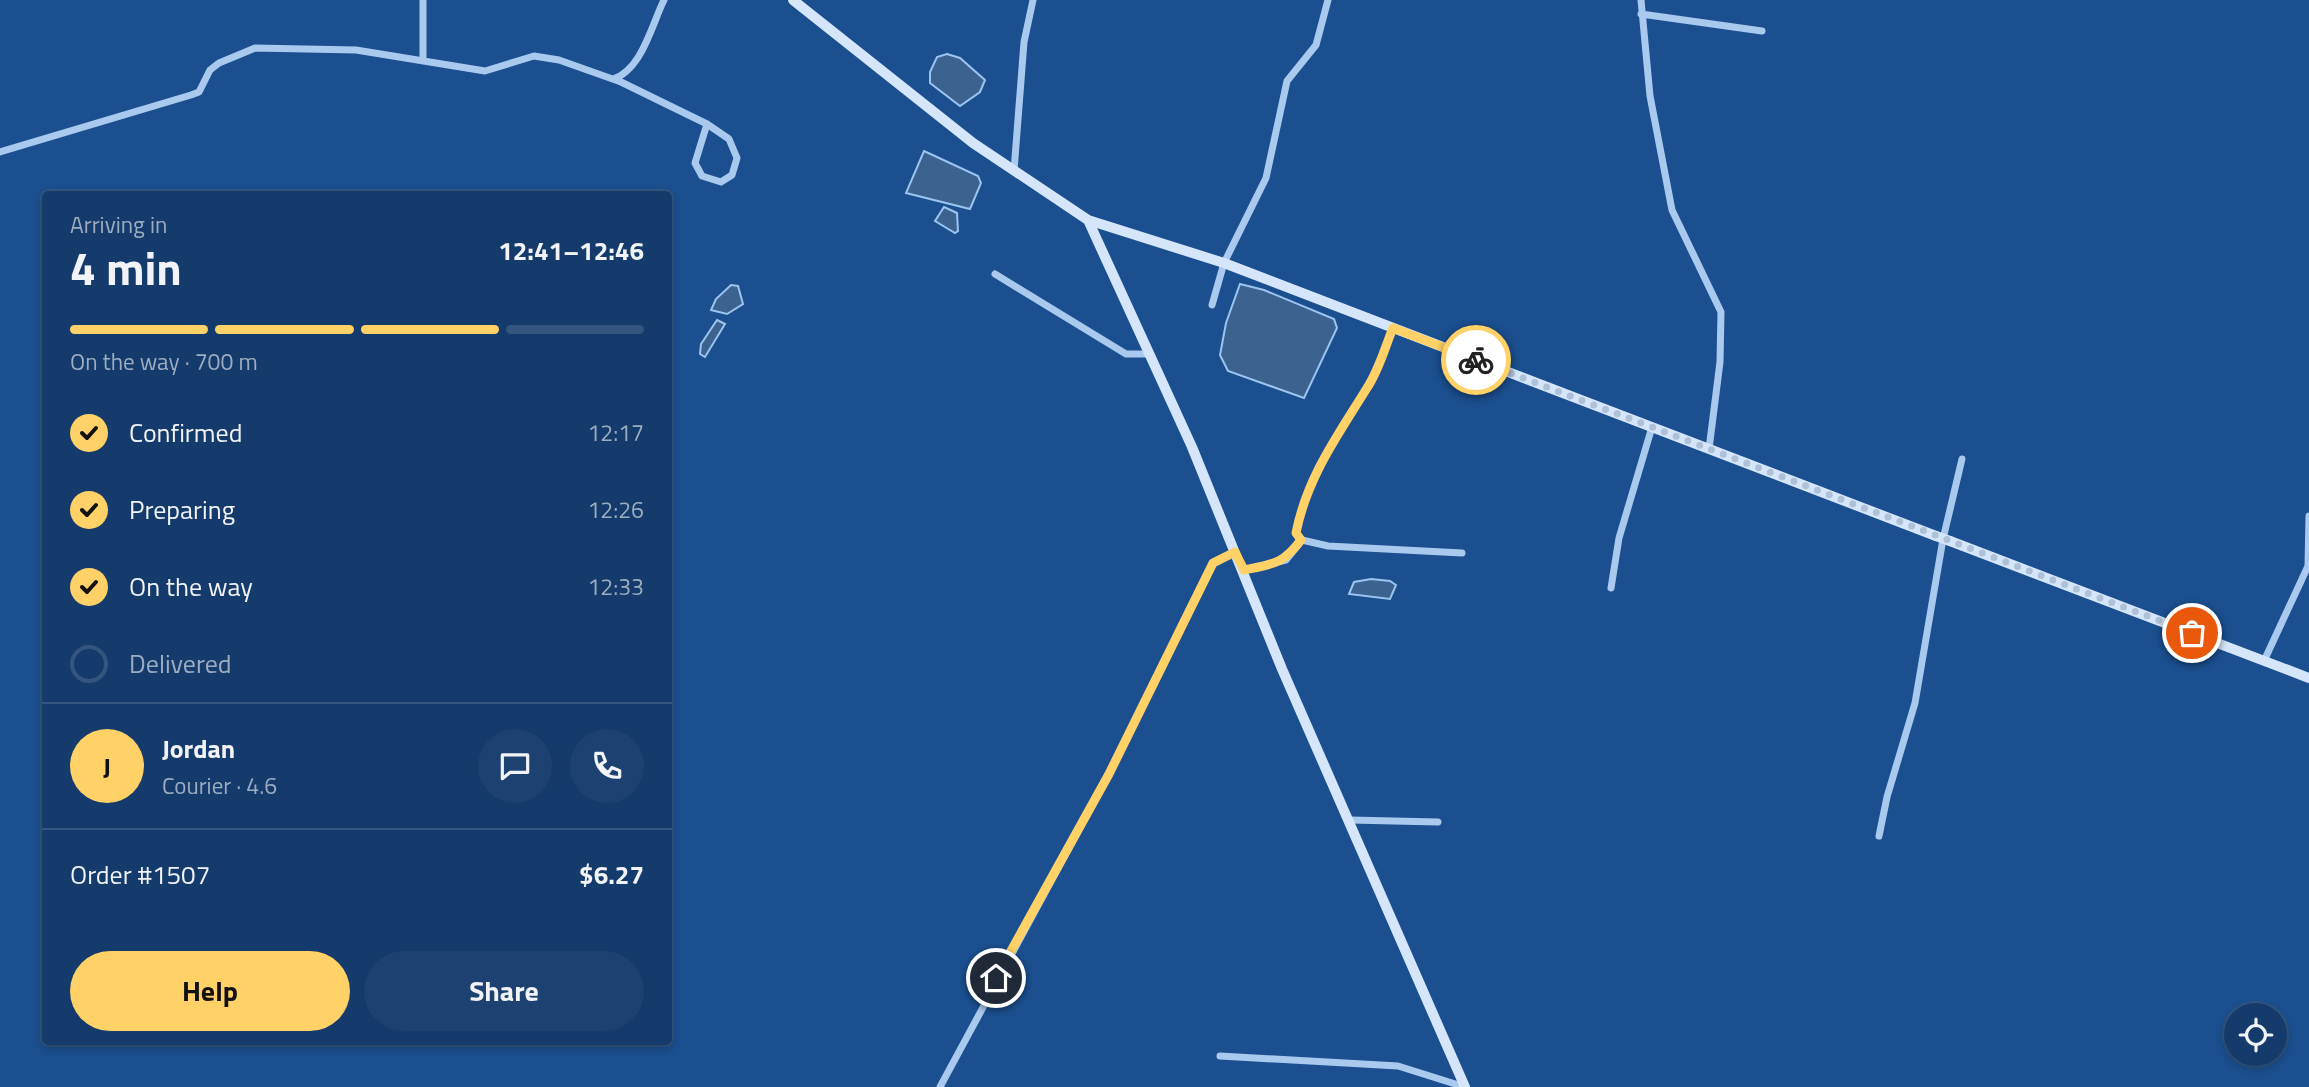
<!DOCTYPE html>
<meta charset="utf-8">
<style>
body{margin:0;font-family:"Titillium Web",sans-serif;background:#1d4271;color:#f1f3f6;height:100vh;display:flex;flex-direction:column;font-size:26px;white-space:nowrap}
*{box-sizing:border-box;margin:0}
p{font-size:23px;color:#9dadc1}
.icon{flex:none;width:38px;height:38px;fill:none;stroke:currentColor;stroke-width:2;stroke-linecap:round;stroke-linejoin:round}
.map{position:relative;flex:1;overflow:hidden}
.details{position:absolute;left:42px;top:191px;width:630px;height:854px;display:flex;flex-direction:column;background:#143b6b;border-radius:7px;box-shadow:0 4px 10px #0003,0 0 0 2px #33557e}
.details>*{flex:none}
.fabs{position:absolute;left:2224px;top:1003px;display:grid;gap:14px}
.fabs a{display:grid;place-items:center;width:63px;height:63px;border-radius:50%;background:#143b6b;box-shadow:0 4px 10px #0003,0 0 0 2px #33557e;font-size:35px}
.pin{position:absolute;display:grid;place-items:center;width:60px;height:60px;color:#fff;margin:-30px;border:4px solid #fff;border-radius:50%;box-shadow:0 2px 7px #0007}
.courier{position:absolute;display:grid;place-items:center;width:70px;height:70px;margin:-35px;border:5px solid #ffd166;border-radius:50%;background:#fff;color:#222;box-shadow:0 2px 9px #0007}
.headline em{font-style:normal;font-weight:700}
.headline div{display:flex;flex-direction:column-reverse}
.headline{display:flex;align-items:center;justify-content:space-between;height:119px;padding:0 28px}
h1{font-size:46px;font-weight:700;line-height:52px}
.bar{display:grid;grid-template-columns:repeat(4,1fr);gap:10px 7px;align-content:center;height:84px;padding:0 28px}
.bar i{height:9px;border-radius:5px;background:#33557e}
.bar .selected{background:#ffd166}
.bar p{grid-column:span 4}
.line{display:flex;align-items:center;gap:18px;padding:0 28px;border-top:2px solid #33557e}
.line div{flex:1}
.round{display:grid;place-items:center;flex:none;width:74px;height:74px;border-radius:37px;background:#1d4271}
ol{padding:0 28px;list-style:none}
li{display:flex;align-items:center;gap:21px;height:77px}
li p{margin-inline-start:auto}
li .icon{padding:7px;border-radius:50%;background:#ffd166;color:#111;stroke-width:4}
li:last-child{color:#9dadc1}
li i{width:38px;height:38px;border:4px solid #33557e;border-radius:50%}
.primary-button{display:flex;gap:14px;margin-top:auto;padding:14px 28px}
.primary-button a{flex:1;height:80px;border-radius:42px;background:#ffd166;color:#111;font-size:28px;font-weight:700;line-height:80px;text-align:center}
.primary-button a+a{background:#1d4271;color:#f1f3f6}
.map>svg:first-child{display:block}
</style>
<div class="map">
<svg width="2309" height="1087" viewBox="0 0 2309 1087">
<rect width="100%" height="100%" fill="#1b4f8f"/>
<path fill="#3c6290" stroke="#9cc4f0" stroke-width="2" d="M947,54l13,4 25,22 -5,12 -20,14 -30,-23v-11l7,-15z
M924,151l54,25 3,7 -11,26 -64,-16z
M944,207l13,6 1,18 -3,2 -20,-12z
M1240,284l24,6 70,29 3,9 -33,70 -76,-27 -8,-16 6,-32z
M731,285l7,1 5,18 -16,10 -16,-4 5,-11z
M717,320l8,4 -20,33 -5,-3 1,-10z
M1371,579l19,2 6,4 -6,14 -41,-5 5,-12z"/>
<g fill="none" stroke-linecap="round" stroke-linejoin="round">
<path stroke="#a9c9ee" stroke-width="7" d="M423,0v59
M1641,0l9,96 22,114 49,102 -1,50 -11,87
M1641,14l121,17
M613,79c29,-9 39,-55 51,-79
M0,152l191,-57 8,-3 11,-22 9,-7 36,-15 101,2 129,21 49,-15 25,4 62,22 86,42 22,15 8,19 -5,17 -11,7 -19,-6 -7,-13 12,-39
M1014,171l10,-129 9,-42
M995,274l131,80h21
M1212,305l12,-42 42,-85 21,-97 29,-36 12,-45
M1393,328c-8,19 -14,42 -26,60 -29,47 -60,89 -71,145l6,7 26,6 134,7
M1244,570l42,-10 16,-20
M1611,588l8,-50 33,-111
M2264,661l44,-95 1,-50
M1350,820l88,2
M1879,836l8,-39 28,-94 28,-164 19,-80
M1220,1056l178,10 67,21
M940,1087l169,-313 104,-211 22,-11"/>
<path stroke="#d6e6fa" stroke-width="10" d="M793,0l180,143 115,77 136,43 712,273
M1088,220l104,227 90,222 183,418
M1950,541l359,137"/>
<path stroke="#d6e6fa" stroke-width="10" d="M1936,536l14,5"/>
</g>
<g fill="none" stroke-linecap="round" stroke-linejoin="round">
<path stroke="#afc1d8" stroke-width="7" stroke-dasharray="0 12.6" d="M1476,360l716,273"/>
<path stroke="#ffd166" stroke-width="9" d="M996,978l113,-204 104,-211 22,-11 9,18c30,-6 39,-6 57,-30l-5,-7c11,-56 42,-98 71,-145 12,-18 18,-41 26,-60l83,32"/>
</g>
</svg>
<div class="fabs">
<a><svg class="icon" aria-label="locate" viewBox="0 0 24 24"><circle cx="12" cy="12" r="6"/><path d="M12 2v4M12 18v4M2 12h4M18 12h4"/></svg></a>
</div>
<div class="pin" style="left:2192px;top:633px;background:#ea580c"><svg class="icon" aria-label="bag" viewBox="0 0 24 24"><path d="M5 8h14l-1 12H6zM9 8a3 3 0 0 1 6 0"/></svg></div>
<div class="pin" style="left:996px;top:978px;background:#1f2937"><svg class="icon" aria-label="home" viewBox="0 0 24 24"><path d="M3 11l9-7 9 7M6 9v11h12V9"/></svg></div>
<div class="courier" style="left:1476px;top:360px"><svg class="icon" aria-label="bike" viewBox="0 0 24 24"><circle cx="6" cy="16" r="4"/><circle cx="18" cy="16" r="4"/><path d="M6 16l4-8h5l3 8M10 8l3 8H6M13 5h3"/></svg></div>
<section class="details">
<div class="headline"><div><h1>4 min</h1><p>Arriving in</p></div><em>12:41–12:46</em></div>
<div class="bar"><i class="selected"></i><i class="selected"></i><i class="selected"></i><i></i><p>On the way · 700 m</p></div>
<ol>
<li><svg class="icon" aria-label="check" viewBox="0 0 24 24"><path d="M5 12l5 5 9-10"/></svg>Confirmed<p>12:17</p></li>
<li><svg class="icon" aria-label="check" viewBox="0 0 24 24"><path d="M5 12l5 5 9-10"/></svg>Preparing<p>12:26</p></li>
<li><svg class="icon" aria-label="check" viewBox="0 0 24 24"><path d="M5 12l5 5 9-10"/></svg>On the way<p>12:33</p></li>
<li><i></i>Delivered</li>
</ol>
<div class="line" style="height:126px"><b class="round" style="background:#ffd166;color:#111">J</b><div><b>Jordan</b><p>Courier · 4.6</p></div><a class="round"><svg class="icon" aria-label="chat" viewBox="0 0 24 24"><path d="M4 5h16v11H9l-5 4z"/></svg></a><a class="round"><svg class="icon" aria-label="phone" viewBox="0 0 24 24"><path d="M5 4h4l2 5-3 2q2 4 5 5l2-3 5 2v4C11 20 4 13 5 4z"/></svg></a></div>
<div class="line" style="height:91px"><div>Order #1507</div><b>$6.27</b></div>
<div class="primary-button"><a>Help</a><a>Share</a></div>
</section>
</div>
